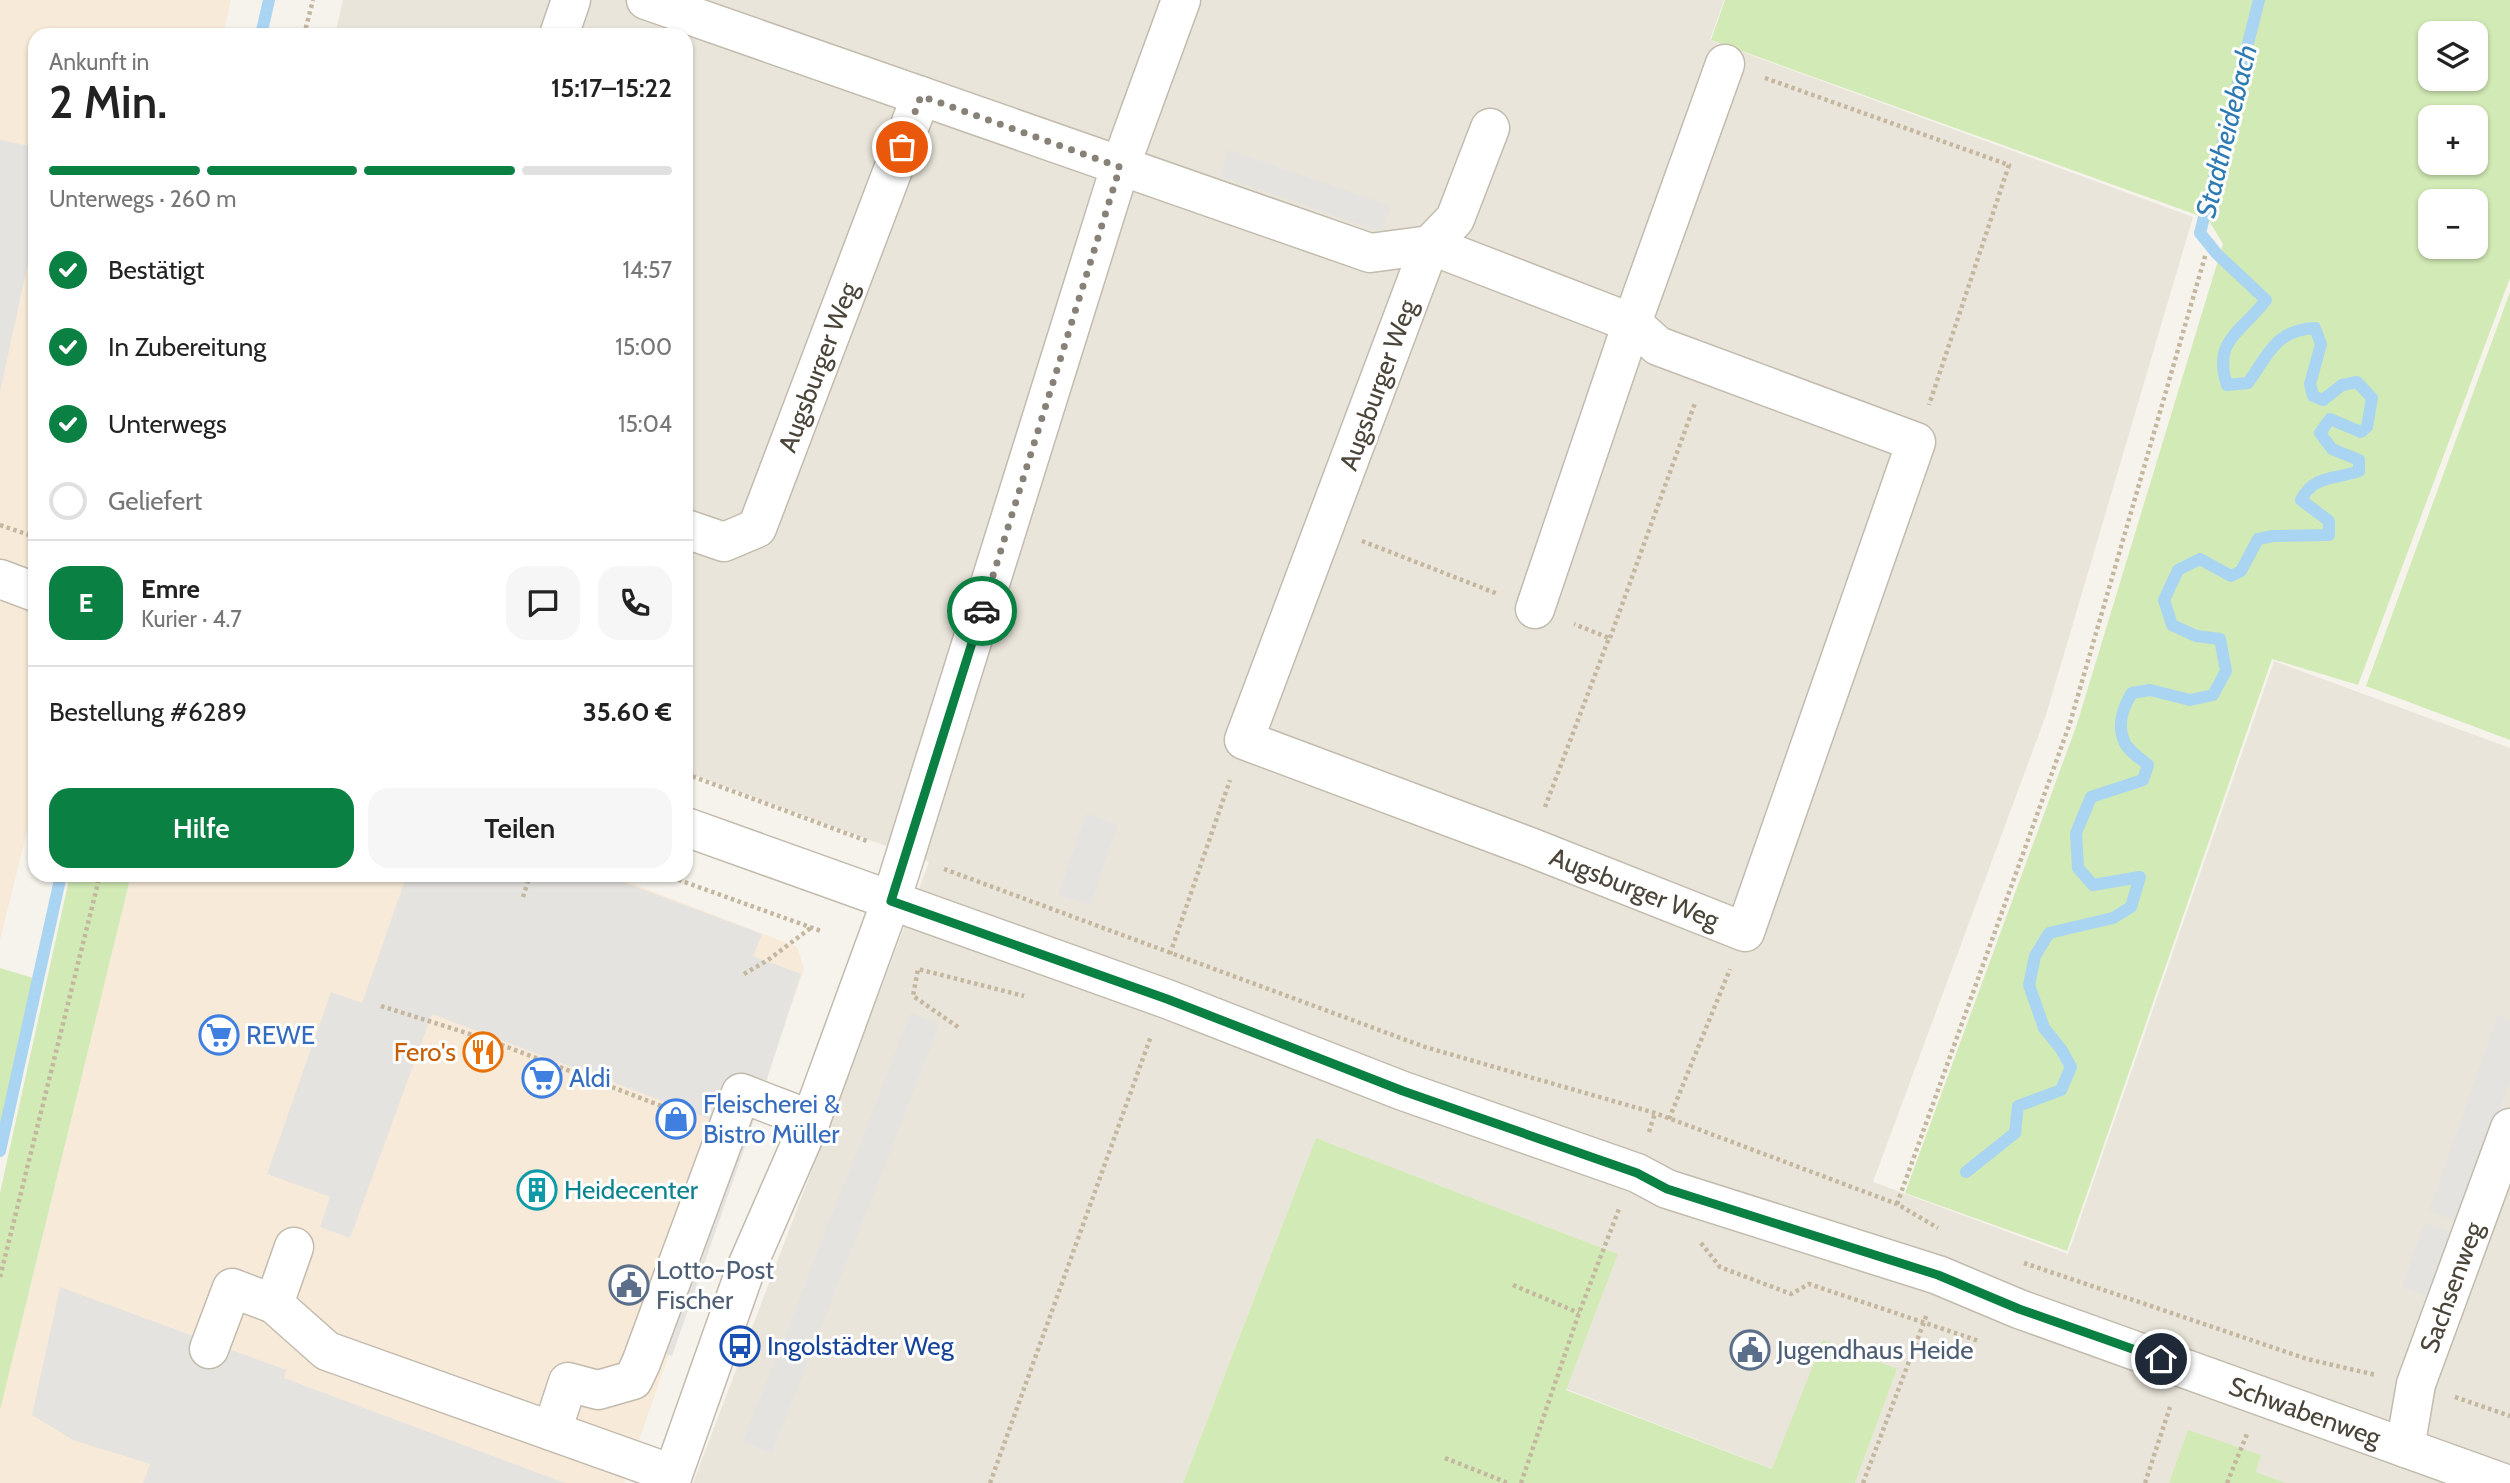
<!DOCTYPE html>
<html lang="de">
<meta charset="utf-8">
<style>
body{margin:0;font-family:Cabin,sans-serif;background:#f6f6f6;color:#222;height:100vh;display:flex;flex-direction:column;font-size:26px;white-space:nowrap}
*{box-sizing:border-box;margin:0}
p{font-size:23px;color:#767676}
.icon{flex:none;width:38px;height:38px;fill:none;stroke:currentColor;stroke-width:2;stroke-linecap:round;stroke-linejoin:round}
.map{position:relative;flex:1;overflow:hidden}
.sheet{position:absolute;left:28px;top:28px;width:665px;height:854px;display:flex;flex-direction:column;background:#fff;border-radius:21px;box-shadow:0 2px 5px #0004}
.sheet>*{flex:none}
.tools{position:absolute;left:2418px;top:21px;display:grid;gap:14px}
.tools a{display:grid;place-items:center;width:70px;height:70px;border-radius:14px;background:#fff;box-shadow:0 2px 5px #0004;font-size:35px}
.pin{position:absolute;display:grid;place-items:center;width:60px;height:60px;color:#fff;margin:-30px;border:4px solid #fff;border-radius:50%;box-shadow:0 2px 7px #0007}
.courier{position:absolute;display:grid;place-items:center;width:70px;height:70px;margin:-35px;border:5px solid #0b8043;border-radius:50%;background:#fff;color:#222;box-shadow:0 2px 9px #0007}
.overview em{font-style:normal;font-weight:600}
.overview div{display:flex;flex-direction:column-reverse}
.overview{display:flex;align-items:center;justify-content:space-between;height:119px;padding:0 21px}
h1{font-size:46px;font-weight:600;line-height:52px}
.bar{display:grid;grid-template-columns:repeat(4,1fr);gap:10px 7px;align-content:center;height:84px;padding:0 21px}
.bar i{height:9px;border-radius:5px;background:#e0e0e0}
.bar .active{background:#0b8043}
.bar p{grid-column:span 4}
.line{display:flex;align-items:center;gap:18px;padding:0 21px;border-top:2px solid #e0e0e0}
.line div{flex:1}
.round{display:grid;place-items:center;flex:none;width:74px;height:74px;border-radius:21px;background:#f6f6f6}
ol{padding:0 21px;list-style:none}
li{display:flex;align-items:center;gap:21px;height:77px}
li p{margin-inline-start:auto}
li .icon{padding:7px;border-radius:50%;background:#0b8043;color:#fff;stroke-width:4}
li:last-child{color:#767676}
li i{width:38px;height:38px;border:4px solid #e0e0e0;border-radius:50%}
.button{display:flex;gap:14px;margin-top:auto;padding:14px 21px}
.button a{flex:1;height:80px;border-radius:21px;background:#0b8043;color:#fff;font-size:28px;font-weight:600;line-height:80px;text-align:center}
.button a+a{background:#f6f6f6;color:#222}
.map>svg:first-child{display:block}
</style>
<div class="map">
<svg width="2510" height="1483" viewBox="0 0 2510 1483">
<rect width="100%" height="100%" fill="#f6f3ec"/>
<path fill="#eae5da" d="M343,0h1381l-14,40 483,177 -147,498 -173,467 195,72 206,-593 236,87v735h-655l42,-114 -124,100 -207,-80 52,-135 -302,-116 -133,345h-490l236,-621 -243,-90v-737h-351z"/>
<path fill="#f7ead8" d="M0,0h231l-8,35h-188v764l-35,141z
M131,875h479l187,72 7,22 -180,514h-624v-73z"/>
<path fill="#d2eab5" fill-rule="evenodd" d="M1725,0h785v278l-152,407 -86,-26 -205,592 -162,-58 172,-469 146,-480 -15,-25 -497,-179zM2431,33h45v46h-45zM2431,117h45v46h-45zM2431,201h45v46h-45z
M2510,292v448l-144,-54z
M70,875h61l-131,535v-217z
M0,968l33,10 -33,148z
M1316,1138l302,116 -52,136 206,79 51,-129 74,29 -42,114h-672z
M2188,1430l73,25 -5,17 29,11h-116z"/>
<path fill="#e5e3e0" d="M0,140l35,7v83l-35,162z
M1229,150l162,56 -9,26 -162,-56z
M1086,813l32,12 -28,80 -32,-10z
M407,875h197l158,59 -9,22 48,18 -54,167 -75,215 -22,-7 81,-222 -299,-113 -82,224 -30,-11 10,-30 -63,-23 64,-182 31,11z
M911,1013l29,11 -168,429 -29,-11z
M2498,1015l12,5v62l-50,140 -31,-11z
M2424,1223l32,11 -23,64 -31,-11z
M60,1287l226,83 -2,8 281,105h-422l7,-19 -77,-24 -41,-25z"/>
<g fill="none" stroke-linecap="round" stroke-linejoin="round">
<path stroke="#a9d4f2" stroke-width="12" d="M261,35l8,-35
M0,1151l61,-276
M1966,1172l49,-39 3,-27 43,-16 10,-23 -10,-18 -17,-21 -15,-43 6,-29 14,-23 64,-15 18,-11 9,-30 -47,8 -15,-17 -2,-35 15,-36 52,-17 5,-15c-7,-6 -21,-15 -24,-24 -7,-16 -1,-34 8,-48l18,-3 40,10 23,-5 13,-24 -6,-32 -24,-3 -24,-11 -8,-25 14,-30 22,-11 31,17 10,-5 17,-32 15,-3 56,-1v-14l-28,-21c13,-26 34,-20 58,-29v-11l-27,-11 -12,-16 10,-14 31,13 6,-5 5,-29 -15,-16 -15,3 -19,15 -10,-4 -3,-12 11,-40 -6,-16c-40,2 -46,26 -67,55l-21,2c-15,-45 15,-53 39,-85l-49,-46 -17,-21 59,-233"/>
<g stroke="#c2bbae" stroke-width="41">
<g id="minor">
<path id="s1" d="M646,0l724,253 60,-8 -186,495 286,107 215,85 171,-490 -258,-96 -26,-23 -202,-78 25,-26 35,-91"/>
<path d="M559,35l12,-35"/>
<path id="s2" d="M686,529l38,13 33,-14 164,-432"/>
<path d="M0,579l35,13"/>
<path d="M1535,609l97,-286 93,-259"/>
<path id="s3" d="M686,827l481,172 236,92 234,82 30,16 271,86 81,34 484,174"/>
<path d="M274,1304l20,-57"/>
<path d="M209,1349l23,-61 42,16 53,47 345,123"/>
<path d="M552,1431l16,-49 30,8 35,-10 8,-17 100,-270 70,27"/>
<path id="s4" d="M2405,1448l11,-64 94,-256"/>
<path d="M670,1483l75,-212 66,-151 80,-219 229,-734 61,-167"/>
</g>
</g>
<path stroke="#c4b79f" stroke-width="4.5" stroke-dasharray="3.5 3.5" stroke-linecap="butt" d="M304,35l9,-35
M1765,78l244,87 -80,240
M0,525l35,12
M1362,541l136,53
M1610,638l85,-235
M686,774l181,67
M1545,807l64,-169 -35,-14
M944,869l481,178 230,66 242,91 41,24
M665,875l156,56
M523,897l7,-22
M1170,954l60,-174
M744,974l24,-14 44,-33
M381,1006l108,34 201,77
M958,1027l-45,-31 5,-27 106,27
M1669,1119l61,-150
M1649,1132l6,-19
M1897,1204l173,-481 136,-470
M1701,1243l19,24 71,27 18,-10 170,57
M2024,1263l283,96 69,16
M0,1277l100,-402
M1513,1285l66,28
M2455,1397l55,19
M1445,1458l63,25
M990,1483l161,-447
M1521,1483l58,-170 40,-104
M1863,1483l64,-169
M2145,1483l25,-76
M2227,1483l20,-49"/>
<use href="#minor" stroke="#fff" stroke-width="38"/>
</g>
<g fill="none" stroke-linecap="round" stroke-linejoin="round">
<path stroke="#878178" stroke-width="7" stroke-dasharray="0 12.6" d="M902,147l19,-51 199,71 -138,444"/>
<path stroke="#0b8043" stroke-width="9" d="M982,611l-91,290 276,98 236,92 234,82 30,16 271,86 81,34 142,50"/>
</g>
<defs>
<g id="supermarket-ring" transform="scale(2.0125)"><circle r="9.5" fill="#fff" stroke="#3f7fe0" stroke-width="1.5"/><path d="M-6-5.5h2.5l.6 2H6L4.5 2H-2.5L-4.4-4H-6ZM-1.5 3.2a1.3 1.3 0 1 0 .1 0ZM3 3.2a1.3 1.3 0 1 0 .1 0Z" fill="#3f7fe0"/></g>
<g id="restaurant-ring" transform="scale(2.0125)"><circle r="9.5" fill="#fff" stroke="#e8710a" stroke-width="1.5"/><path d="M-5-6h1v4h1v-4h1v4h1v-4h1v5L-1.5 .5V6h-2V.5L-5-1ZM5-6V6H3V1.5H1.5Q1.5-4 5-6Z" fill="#e8710a"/></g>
<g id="shop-ring" transform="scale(2.0125)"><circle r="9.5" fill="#fff" stroke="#3f7fe0" stroke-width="1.5"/><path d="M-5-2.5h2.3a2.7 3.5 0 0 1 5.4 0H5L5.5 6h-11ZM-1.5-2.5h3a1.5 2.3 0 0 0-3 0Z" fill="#3f7fe0"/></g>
<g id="building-ring" transform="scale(2.0125)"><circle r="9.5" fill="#fff" stroke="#0f9aa8" stroke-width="1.5"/><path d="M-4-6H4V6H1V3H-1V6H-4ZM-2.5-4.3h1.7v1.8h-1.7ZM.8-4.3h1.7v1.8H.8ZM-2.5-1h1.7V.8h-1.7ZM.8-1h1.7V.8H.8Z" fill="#0f9aa8"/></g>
<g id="civic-ring" transform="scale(2.0125)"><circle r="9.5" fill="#fff" stroke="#5c6f8a" stroke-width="1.5"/><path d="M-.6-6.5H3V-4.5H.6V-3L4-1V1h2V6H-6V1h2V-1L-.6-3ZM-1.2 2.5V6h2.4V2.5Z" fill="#5c6f8a"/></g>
<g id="bus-ring" transform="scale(2.0125)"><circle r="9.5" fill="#fff" stroke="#1a4fb4" stroke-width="1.5"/><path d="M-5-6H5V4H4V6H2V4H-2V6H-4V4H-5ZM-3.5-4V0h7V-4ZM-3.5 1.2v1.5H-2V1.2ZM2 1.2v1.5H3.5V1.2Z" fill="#1a4fb4"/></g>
</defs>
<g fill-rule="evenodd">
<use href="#supermarket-ring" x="219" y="1035"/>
<use href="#restaurant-ring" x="483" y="1052"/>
<use href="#supermarket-ring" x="542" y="1078"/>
<use href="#shop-ring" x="676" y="1119"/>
<use href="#building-ring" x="537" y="1190"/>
<use href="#civic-ring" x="629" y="1285"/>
<use href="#bus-ring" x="740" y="1346"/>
<use href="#civic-ring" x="1750" y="1350"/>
</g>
<g text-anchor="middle" stroke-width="6" stroke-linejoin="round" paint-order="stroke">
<g font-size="26" fill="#4b4439" stroke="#fff">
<text dy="9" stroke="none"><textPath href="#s2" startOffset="248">Augsburger Weg</textPath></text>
<text transform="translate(1378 385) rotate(-70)" y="9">Augsburger Weg</text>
<text dy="9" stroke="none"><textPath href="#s1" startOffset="1774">Augsburger Weg</textPath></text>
<text dy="9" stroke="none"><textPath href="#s4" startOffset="168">Sachsenweg</textPath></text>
<text dy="9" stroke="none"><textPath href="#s3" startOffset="1722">Schwabenweg</textPath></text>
</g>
<g font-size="26" fill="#366cbe" stroke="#fff" text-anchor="start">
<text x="246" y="1044">REWE</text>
<text x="569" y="1087">Aldi</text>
<text x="703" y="1113">Fleischerei &amp;<tspan x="703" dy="30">Bistro Müller</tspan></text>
</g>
<g font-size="26" fill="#c56008" stroke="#fff" text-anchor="end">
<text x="456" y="1061">Fero's</text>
</g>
<g font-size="26" fill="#0d838f" stroke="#fff" text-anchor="start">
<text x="564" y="1199">Heidecenter</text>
</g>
<g font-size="26" fill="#4e5e75" stroke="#fff" text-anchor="start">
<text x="656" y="1279">Lotto-Post<tspan x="656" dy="30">Fischer</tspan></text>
<text x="1777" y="1359">Jugendhaus Heide</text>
</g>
<g font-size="26" fill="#164399" stroke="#fff" text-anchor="start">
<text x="767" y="1355">Ingolstädter Weg</text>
</g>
<g font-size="28" font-style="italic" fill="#2e7ab2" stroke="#fff">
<text transform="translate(2226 131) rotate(-76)" y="10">Stadtheidebach</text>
</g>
</g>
</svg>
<div class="tools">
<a><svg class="icon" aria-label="layers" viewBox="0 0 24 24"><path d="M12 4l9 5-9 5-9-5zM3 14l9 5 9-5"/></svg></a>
<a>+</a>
<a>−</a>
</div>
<div class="pin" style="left:902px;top:147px;background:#ea580c"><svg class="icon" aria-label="bag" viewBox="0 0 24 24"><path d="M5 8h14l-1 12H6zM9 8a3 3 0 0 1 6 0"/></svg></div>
<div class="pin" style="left:2161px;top:1359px;background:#1f2937"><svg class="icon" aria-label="home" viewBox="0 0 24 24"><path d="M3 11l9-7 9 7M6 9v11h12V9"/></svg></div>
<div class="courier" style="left:982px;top:611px"><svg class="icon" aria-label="car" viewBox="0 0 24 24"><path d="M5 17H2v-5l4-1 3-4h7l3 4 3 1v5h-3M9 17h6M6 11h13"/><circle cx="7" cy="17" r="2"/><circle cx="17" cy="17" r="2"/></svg></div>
<section class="sheet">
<div class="overview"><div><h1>2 Min.</h1><p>Ankunft in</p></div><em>15:17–15:22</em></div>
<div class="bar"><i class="active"></i><i class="active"></i><i class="active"></i><i></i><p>Unterwegs · 260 m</p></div>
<ol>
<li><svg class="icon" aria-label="check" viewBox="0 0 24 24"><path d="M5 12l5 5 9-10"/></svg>Bestätigt<p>14:57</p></li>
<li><svg class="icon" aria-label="check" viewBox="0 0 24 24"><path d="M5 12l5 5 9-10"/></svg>In Zubereitung<p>15:00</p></li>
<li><svg class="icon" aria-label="check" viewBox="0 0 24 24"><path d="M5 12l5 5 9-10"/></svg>Unterwegs<p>15:04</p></li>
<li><i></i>Geliefert</li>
</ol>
<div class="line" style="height:126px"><b class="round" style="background:#0b8043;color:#fff">E</b><div><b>Emre</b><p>Kurier · 4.7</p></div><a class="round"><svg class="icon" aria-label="chat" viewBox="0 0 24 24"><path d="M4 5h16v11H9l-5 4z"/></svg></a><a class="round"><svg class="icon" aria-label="phone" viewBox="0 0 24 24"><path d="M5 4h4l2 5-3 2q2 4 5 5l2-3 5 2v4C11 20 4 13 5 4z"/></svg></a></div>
<div class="line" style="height:91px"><div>Bestellung #6289</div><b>35.60 €</b></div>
<div class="button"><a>Hilfe</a><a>Teilen</a></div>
</section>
</div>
